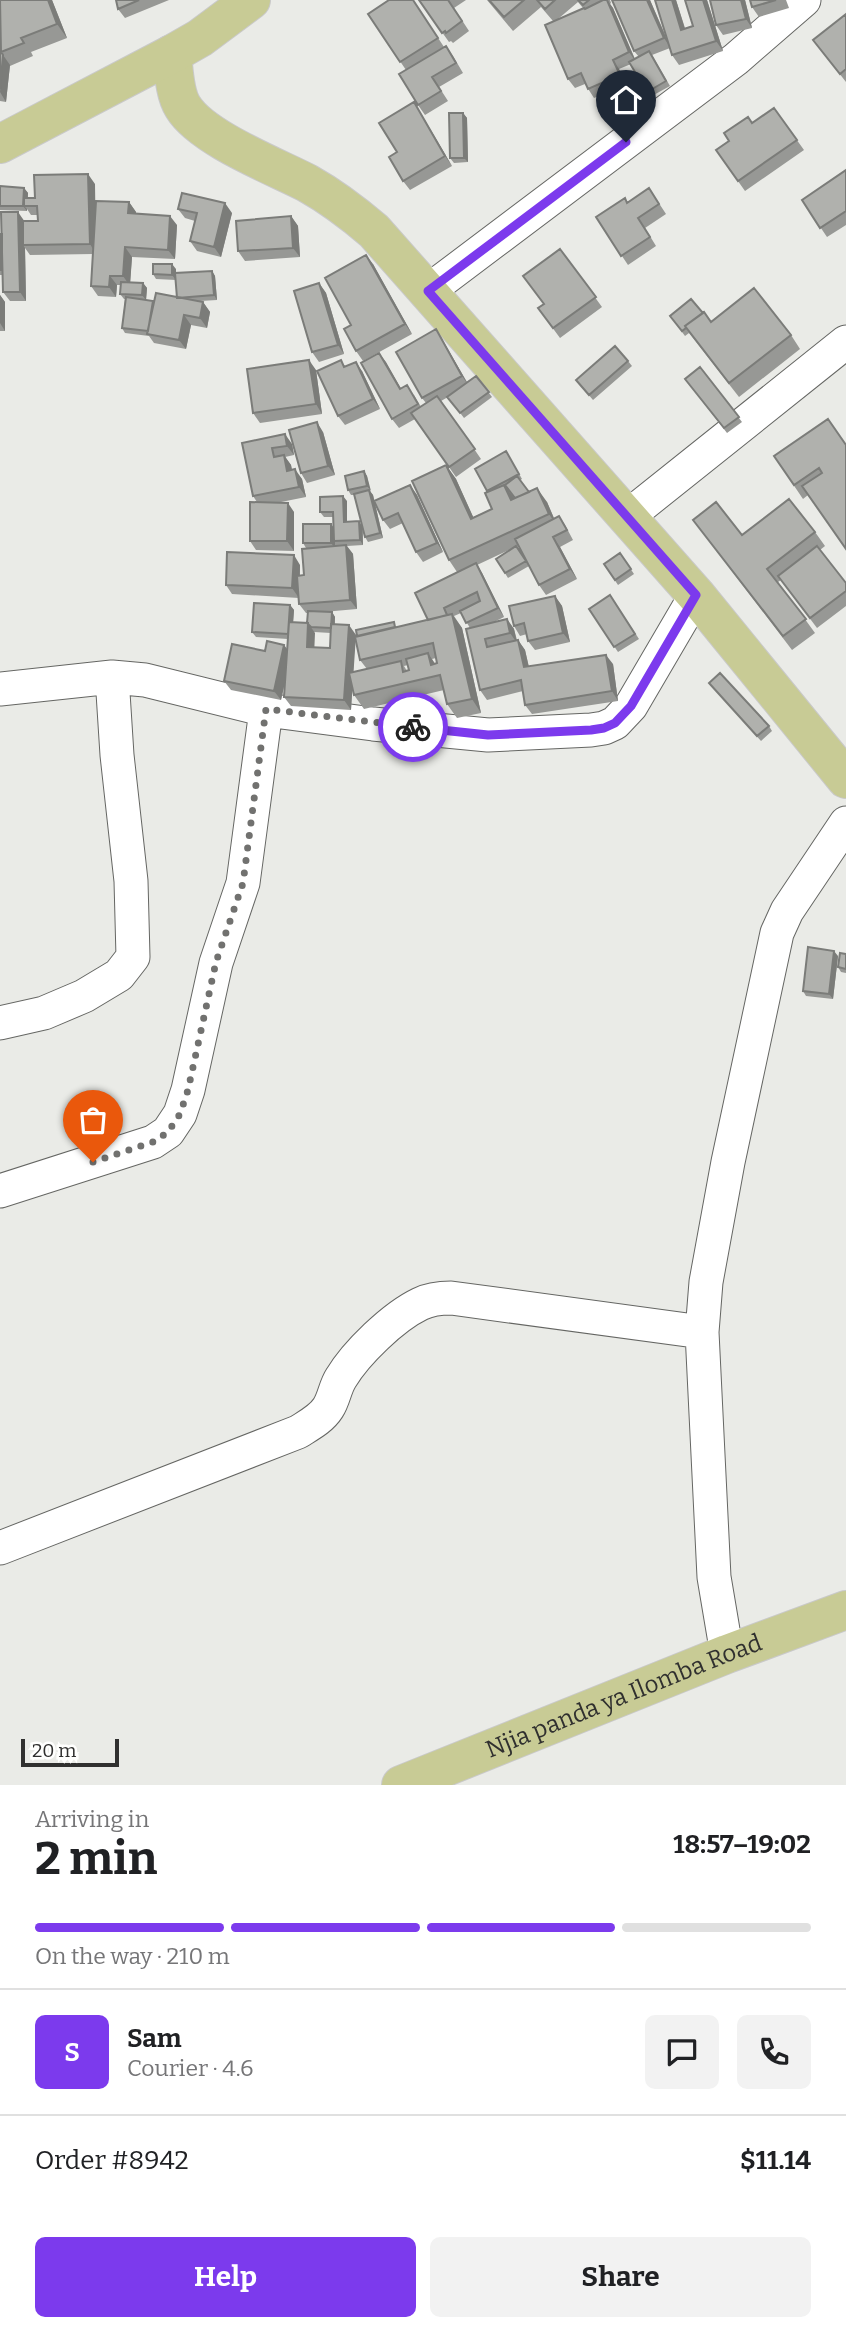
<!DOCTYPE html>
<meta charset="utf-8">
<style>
body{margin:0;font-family:Bitter,serif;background:#f2f2f2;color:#202124;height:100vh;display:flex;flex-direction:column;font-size:26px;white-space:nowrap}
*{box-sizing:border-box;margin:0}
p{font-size:23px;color:#757577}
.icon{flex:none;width:38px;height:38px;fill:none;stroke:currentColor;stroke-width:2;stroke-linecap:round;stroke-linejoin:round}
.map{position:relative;height:1785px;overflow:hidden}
.sheet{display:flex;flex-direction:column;background:#fff;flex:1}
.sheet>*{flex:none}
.scale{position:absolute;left:21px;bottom:18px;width:98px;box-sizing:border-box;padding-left:7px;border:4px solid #30302f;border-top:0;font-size:19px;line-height:24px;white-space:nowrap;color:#30302f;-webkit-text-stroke:5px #fffffe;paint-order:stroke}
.pin{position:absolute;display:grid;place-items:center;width:60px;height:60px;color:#fff;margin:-72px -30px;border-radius:50% 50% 50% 0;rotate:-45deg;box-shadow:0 0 7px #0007}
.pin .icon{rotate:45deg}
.courier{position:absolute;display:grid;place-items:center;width:70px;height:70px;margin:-35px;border:5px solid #7c3aed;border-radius:50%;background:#fff;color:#222;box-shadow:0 2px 9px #0007}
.overview em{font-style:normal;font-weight:700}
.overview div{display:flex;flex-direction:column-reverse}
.overview{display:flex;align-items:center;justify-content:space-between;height:119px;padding:0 35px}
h1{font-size:46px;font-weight:700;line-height:52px}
.bar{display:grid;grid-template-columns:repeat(4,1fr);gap:10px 7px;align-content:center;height:84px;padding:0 35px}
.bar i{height:9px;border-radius:5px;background:#e0e0e0}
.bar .active{background:#7c3aed}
.bar p{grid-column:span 4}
.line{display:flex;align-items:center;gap:18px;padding:0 35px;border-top:2px solid #e0e0e0}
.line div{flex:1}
.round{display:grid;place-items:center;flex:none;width:74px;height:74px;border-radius:10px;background:#f2f2f2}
.primary-button{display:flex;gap:14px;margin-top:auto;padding:14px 35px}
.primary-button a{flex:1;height:80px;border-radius:10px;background:#7c3aed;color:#fff;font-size:28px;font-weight:700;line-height:80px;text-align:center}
.primary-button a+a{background:#f2f2f2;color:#202124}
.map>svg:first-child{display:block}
</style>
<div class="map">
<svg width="846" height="1785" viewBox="0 0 846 1785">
<rect width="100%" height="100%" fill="#eaebe7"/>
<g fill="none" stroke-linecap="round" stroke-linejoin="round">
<g stroke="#656663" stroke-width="35">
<path id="minor" d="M428,291l308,-232 68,-59
M627,517l219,-175
M0,689l112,-12 33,3 121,30 107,14 115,11 103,-5 13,-2 11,-5 16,-17 65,-111
M0,1023l44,-10 40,-17 35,-21 14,-18 -2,-76 -14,-126 -5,-78
M0,1191l153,-49 15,-10 12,-18 8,-24 28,-127 27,-80 23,-173
M0,1548l298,-116c11,-7 23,-13 30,-24 6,-9 7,-21 13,-30 15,-25 52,-61 79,-74 10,-5 20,-6 31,-6l251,34
M727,1654l-13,-77 -12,-245 4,-50 22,-120 49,-229 10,-22 59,-88"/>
</g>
<g stroke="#c9c9c9" stroke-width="40">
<g id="major">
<path d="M172,54c2,16 2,39 11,53 19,31 91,59 124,76 25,14 46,30 67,48l322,364 150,184"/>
<path d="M0,144l172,-90 28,-16 51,-38"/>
<path id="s1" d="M401,1785l326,-131 119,-44"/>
</g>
</g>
<use href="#minor" stroke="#fff" stroke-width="33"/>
<use href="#major" stroke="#c8cb95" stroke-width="38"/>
</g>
<path fill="#979895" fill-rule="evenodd" d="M0,0h52l15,38 -36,14 2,4 -23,10v-1l-4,37 -6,-1z
M116,0h53l-44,18 -7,-9z
M413,0l31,47 2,-1 7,10 10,17 -24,14 9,14 -23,14 -7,-10 -12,-35 -38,-56z
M419,0h47l-12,8 15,23 -16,12 -2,-2 -2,1z
M487,0h123l1,3 -1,1 3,4 22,51 4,-2 -5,-6 16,-51 18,41 -13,-41h21l9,28 8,-2 14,-26 16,51 -44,14 -7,-10 -2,-7 -18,7 18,31 -20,11 -19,-33 -12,5 7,16 -32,13 -9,-14 -10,4 -7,-9 -15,-58 -12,-14 -28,24zM578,2l5,6 -25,11z
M745,0l7,28 -29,7 -7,-10z
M750,0h36l3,8 -30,9 -7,-10z
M846,14v68l-33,-42z
M414,102l38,64 -42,24 -7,-9 -6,-29z
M774,108l30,42 -59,41 -29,-41z
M463,113l4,5 1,44 -14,1 -4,-5z
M846,170v55l-19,12 -25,-37z
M95,184v28l34,-10 7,10v2l41,11 -2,34 -43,-2 -2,25 13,1 4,5 -1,12 8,2 23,-5 -1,-17 -20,-1 -3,-5 23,-5v4l36,-2 3,5 2,24 -17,1 3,1 7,10 -3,16 -16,-3 -5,24 -32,-6 -5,-7 -24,-3 -3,-5 3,-29h-1l-4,-5 1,-9h-4l-1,12 -18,-1 -7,-10 2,-32 -63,1 -5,-7 1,53h-16l-7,-9v-17h-3v-41l24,-13h14v-6h-7l-4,-6v2l-27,-1v-24l24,2 4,5v5h7z
M649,188l17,26 -21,14 11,18 -28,19 -32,-48 32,-14z
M178,209l54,4 -11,44 -24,-6 -7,-10 5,-20 -10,-3z
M291,216l7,10 2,31 -55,4 -7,-10z
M560,249l42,58 -42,31 -22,-30 6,-4z
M373,264l39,70 -49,27 -7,-10 -5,-26z
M319,283l7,10 18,61 -25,8 -7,-10z
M0,295l5,7v29h-5z
M670,316l121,19 9,14 -61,48 -50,-64 -4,3z
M436,329l31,53 9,-6 16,21 -28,21 -16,-21 -7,4 40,58 -25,18 -41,-58 -16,9 -7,-9 -13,-66 22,36 13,6 7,12 5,-4 -4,-5z
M628,361l4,5 -39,34 -17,-20z
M345,367l17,4 18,38 -35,16 -7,-9z
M700,367l42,55 -15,11 -42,-54z
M316,370l6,44 -62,9 -7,-10z
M323,432l12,43 -28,8 -6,-10z
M242,443l50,1 2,11 -9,2 6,8 1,5 10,9 4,18 -30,6 18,9v39l-38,-1 -6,-9 7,-39 -4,-6z
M846,445l-38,50 -5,4 -29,-43z
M509,456l13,23 -2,1 9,12 18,10 7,16 5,-2 6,9 8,15 -13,7 17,32 -31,16 -7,-10 -20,-39 -2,1 12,19 -21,12 -12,-19 15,-10 -34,16 5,8 22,44 -10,5 13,-3 7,10 3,11h1l7,10 4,17 84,-3 5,37 -86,13 -7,-9 -2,-14 -36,9 -7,-10 -10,-62 -9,-15 -7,3 8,12 19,85 -24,5 -10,-14 -3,-14 -80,19 -10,-14 -2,-9 -1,24 -60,-4 -7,-9 1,-15 -4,18 -50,-10 -7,-9 41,-30 19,-6 3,4 1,-10 -32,-2 -4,-5 38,-27 4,5 -1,12 14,1 1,-10h-2l-7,-9v-6l-67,-4 -6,-9 74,-20v10h4l2,-27 -3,-5 31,-16 -1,-10h-9l-4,-5 27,-11v21l15,4 -8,-31h-3l-3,-5 16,-19 3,5 3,15 3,4 10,43 -15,4 -3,-5 -2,-9v17l-16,1 6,8 4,55 -34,3h9l3,5v7l21,11 -1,1 73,-16 29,-48 -8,-12 -3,-95 10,14 17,38 19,-8 -4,-17 -13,-23zM314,632l17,1 -1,15 -16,-1zM355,639l5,21 7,9 -14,3zM436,658l1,5 -2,1 -3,-5zM408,665l1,5 -2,1 -3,-5z
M410,485l7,10 26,57 -20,10 -7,-10 -13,-29 -13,6 -7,-9z
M693,520l49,15 73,-3 10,14 -5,4 26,33v23l-29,22 -36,-48 -3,2 37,51 -23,17z
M620,553l14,21 -16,11 -14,-21z
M610,595l29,44 -21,13 -29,-43z
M555,596l7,10 8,36 -35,8 -7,-9 -1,-7 -7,2 -6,-10z
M709,683l60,43 3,5 -11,10z
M846,954v19l-5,-1 -3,-5z
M838,956l-5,43 -27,-3 -3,-5z"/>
<path fill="#7b7c79" d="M48,0h4l15,38 -10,-14z
M607,0l6,8 23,54 -7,-10z
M647,0h3l20,47 -6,-9z
M672,0h4l12,39 -7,-9z
M703,0h4l16,51 -7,-10z
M741,0h4l7,28 -6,-9z
M3,55l7,10 -4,37 -6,-10z
M613,60l6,9 7,16 -6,-10z
M414,102l6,10 32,54 -7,-10z
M463,113l4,5 1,44 -4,-4z
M88,174l7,10 1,70 -6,-10z
M24,188l4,5 -1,13h-3l3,3v2l-4,-5z
M129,202l7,10 -1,11 -7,-10z
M225,203l7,10 -11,44 -7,-10z
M18,212l7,10 -2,23 2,3 1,53 -6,-9z
M170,216l7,9 -2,34 -7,-9z
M291,216l7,10 2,31 -7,-9z
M125,247l7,10 -2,29 -7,-10z
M366,255l7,9 39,70 -7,-10z
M172,264l4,5v11l-4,-5z
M212,271l3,5 2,24 -3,-5z
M110,276l7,9 -1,12 -7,-10z
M143,283l4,5 -1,12 -4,-5z
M319,283l7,10 18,61 -6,-9z
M0,295l5,7v29l-5,-8z
M203,302l7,10 -3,16 -7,-10z
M184,315l7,10 -5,24 -7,-9z
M436,329l6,10 27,47 -7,-10z
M379,353l7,9 21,37 -7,-10z
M309,360l7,10 6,44 -6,-10z
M356,362l6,9 18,38 -7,-10z
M317,422l6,10 12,43 -7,-9z
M285,434l7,10 2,11 -7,-9z
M284,455l7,10 3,16 -7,-10z
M446,465l10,14 24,53 -9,-13z
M295,469l7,10 4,18 -7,-10z
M364,471l3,5 4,15 -4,-5z
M410,485l7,10 26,57 -6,-9z
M504,485l10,13 -3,2z
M537,488l10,14 11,26 -9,-14z
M369,490l4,5 10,43 -3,-5z
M343,496l4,5v26l-3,-5z
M288,503l6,9v39l-7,-10z
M359,521l3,5 1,19 -3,-5z
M331,524l4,5v19l-4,-5z
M553,537l7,10 17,32 -7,-10z
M346,545l7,9 4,55 -7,-9z
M294,555l6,10 -1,33 -7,-10z
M476,563l6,10 22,44 -6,-9z
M555,596l7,10 8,36 -7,-9z
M290,605l4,5 -2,29 -3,-5z
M444,608l6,10 2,-4 10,14 19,85 -9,-14z
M332,612l3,5 -1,16 -3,-5z
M507,619l7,10 3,14 -7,-10z
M308,623l7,10 -1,23 -7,-9z
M349,625l7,10 -5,75 -7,-10z
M518,640l7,10 6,27 -7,-10z
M284,645l7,10 -10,45 -7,-9z
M428,653l9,14 -6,-2z
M606,655l7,9 5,37 -6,-10z
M834,951l4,5 -5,43 -4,-5z"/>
<path fill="#b0b1ad" stroke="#7b7c79" stroke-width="2" d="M0,0h48l9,24 -36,14 3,5 -23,9z
M116,0h23l-21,9z
M389,0h24l25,38 -38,24 -32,-48z
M419,0h29l14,21 -16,12 -1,-2 -3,2z
M489,0h35l-20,17z
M537,0h18l-10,9z
M578,0h11l-6,5z
M603,0h4l22,52 -16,8 7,15 -32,14 -7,-16 -13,6 -23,-54 39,-17 1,1z
M612,0h35l17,38 -30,13z
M655,0h17l9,30 12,-4 -8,-26h18l13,41 -44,14z
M710,0h31l5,19 -30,6z
M750,0h26l-24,7z
M846,14v55l-6,5 -27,-34z
M446,46l10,17 -24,14 9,14 -23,14 -19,-31z
M0,50l3,5 -3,34z
M649,51l17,30 -19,11 -18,-30z
M414,102l31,54 -42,25 -14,-24 8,-5 -18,-29z
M774,108l23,32 -59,41 -22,-31 13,-9 -5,-8 24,-16 4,6z
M449,113h14l1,45h-14z
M846,170v41l-26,17 -18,-28z
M88,174l2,70 -67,1v-24h15l-1,-15h-13v-8h11l-1,-23z
M0,186l24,2 -1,18h-23z
M649,188l10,16 -21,14 12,19 -29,19 -25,-39 29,-19 2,5z
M182,193l43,10 -11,44 -24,-6 7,-28 -19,-4z
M96,201l33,1 -1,11 42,3 -2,34 -43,-3 -2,29h-13l-1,11 -18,-1z
M1,212h17l2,80h-17z
M291,216l2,32 -55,3 -2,-30z
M0,234h2v36h-2z
M560,249l36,48 -43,31 -15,-20 6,-4 -21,-28z
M366,255l39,69 -49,27 -12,-22 7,-4 -26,-47z
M153,264h19v11l-19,-1z
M212,271l2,24 -37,3 -2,-25z
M121,282l22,1 -1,12 -22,-1z
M319,283l19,62 -26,7 -18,-61z
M754,288l37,47 -62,48 -44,-57 19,-14 7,10z
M156,293l47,9 -3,16 -16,-3 -5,25 -32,-6z
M126,297l27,4 -5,30 -26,-3z
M691,299l12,14 -18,13 1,2 -4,3 -12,-15z
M436,329l26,47 -40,22 -26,-46z
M615,346l13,15 -39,34 -13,-15z
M379,353l21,36 7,-4 11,19 -26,15 -31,-56z
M309,360l7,44 -63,9 -6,-44z
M341,360l3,7 12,-5 17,37 -35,17 -21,-45z
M700,367l39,50 -15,11 -39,-49z
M476,376l13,16 -29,21 -13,-16z
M437,396l38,53 -26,18 -38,-54z
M828,419l18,26v104l-44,-63 20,-13 -3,-5 -25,17 -20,-29z
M317,422l11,44 -27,7 -12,-43z
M285,434l2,12 -15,2 2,9 10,-2 3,16 8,-2 4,18 -46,9 -11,-53z
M506,451l13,23 -32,17 -12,-22z
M446,465l25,54 21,-10 -7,-16 19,-8 7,15 26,-12 12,26 -100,46 -37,-79z
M364,471l3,15 -19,4 -3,-14z
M517,476l12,16 -14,6 -10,-13z
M410,485l27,58 -21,9 -18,-39 -15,7 -9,-19z
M369,490l11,43 -15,4 -11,-43z
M343,496l1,26 15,-1 1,19 -26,1 -1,-29h-13v-15z
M789,499l26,33 -48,37 39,50 -23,17 -90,-116 23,-18 26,33z
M250,502l38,1 -1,38h-37z
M559,516l8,14 -14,7 17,32 -31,16 -24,-46z
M303,524h28v19h-28z
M346,545l4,55 -51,4 -2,-28 7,-1 -2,-26z
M516,546l10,15 -21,12 -9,-14z
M817,546l29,37v8l-36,27 -32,-42z
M227,552l67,3 -2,33 -66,-3z
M620,553l11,16 -16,11 -11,-16z
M476,563l22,45 -32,15 -6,-12 20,-10 -3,-9 -33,16 3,7 -19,5 -13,-27z
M610,595l25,39 -21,13 -25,-38z
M555,596l8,37 -35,8 -4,-18 -10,3 -5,-20z
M254,603l36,2 -2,29 -36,-2z
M308,611l24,1 -1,16 -20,-1 -4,-4z
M452,614l20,85 -25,5 -7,-29 -86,20 -5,-22 52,-12 2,11 6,-2 -3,-11 22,-6 3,12 6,-2 -4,-20 -73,17 -5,-23z
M507,619l3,14 -25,6 2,8 31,-7 6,27 82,-12 6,36 -87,14 -4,-25 -41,10 -14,-61z
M289,622l19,1 -1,24 23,1 1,-24 18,1 -5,75 -60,-3z
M394,622l1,5 -38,9 -1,-6z
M267,641l17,4 -10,46 -50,-10 8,-37 33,7z
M720,673l49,53 -12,10 -48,-53z
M808,947l26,4 -5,43 -26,-3z
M840,953l6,1v15l-8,-2z"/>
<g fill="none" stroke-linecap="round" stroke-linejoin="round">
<path stroke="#71716f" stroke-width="7" stroke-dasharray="0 12.6" d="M93,1162l60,-20 15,-10 12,-18 8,-24 28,-128 27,-79 23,-174 147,18"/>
<path stroke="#7c3aed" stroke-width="9" d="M413,727l75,8 103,-5 13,-2 11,-5 16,-17 65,-111 -268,-304 198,-149"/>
</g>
<g text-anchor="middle" stroke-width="7" stroke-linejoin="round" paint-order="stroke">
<g font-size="24" fill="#30302f" stroke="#fffffe">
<text dy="8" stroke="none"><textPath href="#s1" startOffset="240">Njia panda ya Ilomba Road</textPath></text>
</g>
</g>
</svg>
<div class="scale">20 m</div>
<div class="pin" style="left:93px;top:1162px;background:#ea580c"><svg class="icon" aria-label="bag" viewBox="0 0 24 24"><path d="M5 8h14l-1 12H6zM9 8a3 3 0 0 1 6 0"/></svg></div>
<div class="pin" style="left:626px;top:142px;background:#1f2937"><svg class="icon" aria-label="home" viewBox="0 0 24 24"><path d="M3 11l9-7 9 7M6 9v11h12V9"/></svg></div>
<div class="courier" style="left:413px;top:727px"><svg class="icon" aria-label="bike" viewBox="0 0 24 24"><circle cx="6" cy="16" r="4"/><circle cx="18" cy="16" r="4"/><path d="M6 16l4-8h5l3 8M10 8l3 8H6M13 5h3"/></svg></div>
</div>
<section class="sheet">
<div class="overview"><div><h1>2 min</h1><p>Arriving in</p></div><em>18:57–19:02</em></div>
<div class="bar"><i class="active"></i><i class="active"></i><i class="active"></i><i></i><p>On the way · 210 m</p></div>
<div class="line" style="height:126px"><b class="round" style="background:#7c3aed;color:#fff">S</b><div><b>Sam</b><p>Courier · 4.6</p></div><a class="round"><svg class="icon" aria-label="chat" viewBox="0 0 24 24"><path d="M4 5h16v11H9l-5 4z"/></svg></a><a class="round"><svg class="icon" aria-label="phone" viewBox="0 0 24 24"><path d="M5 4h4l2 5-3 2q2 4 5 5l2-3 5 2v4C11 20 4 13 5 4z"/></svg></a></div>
<div class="line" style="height:91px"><div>Order #8942</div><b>$11.14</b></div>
<div class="primary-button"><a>Help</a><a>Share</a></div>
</section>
